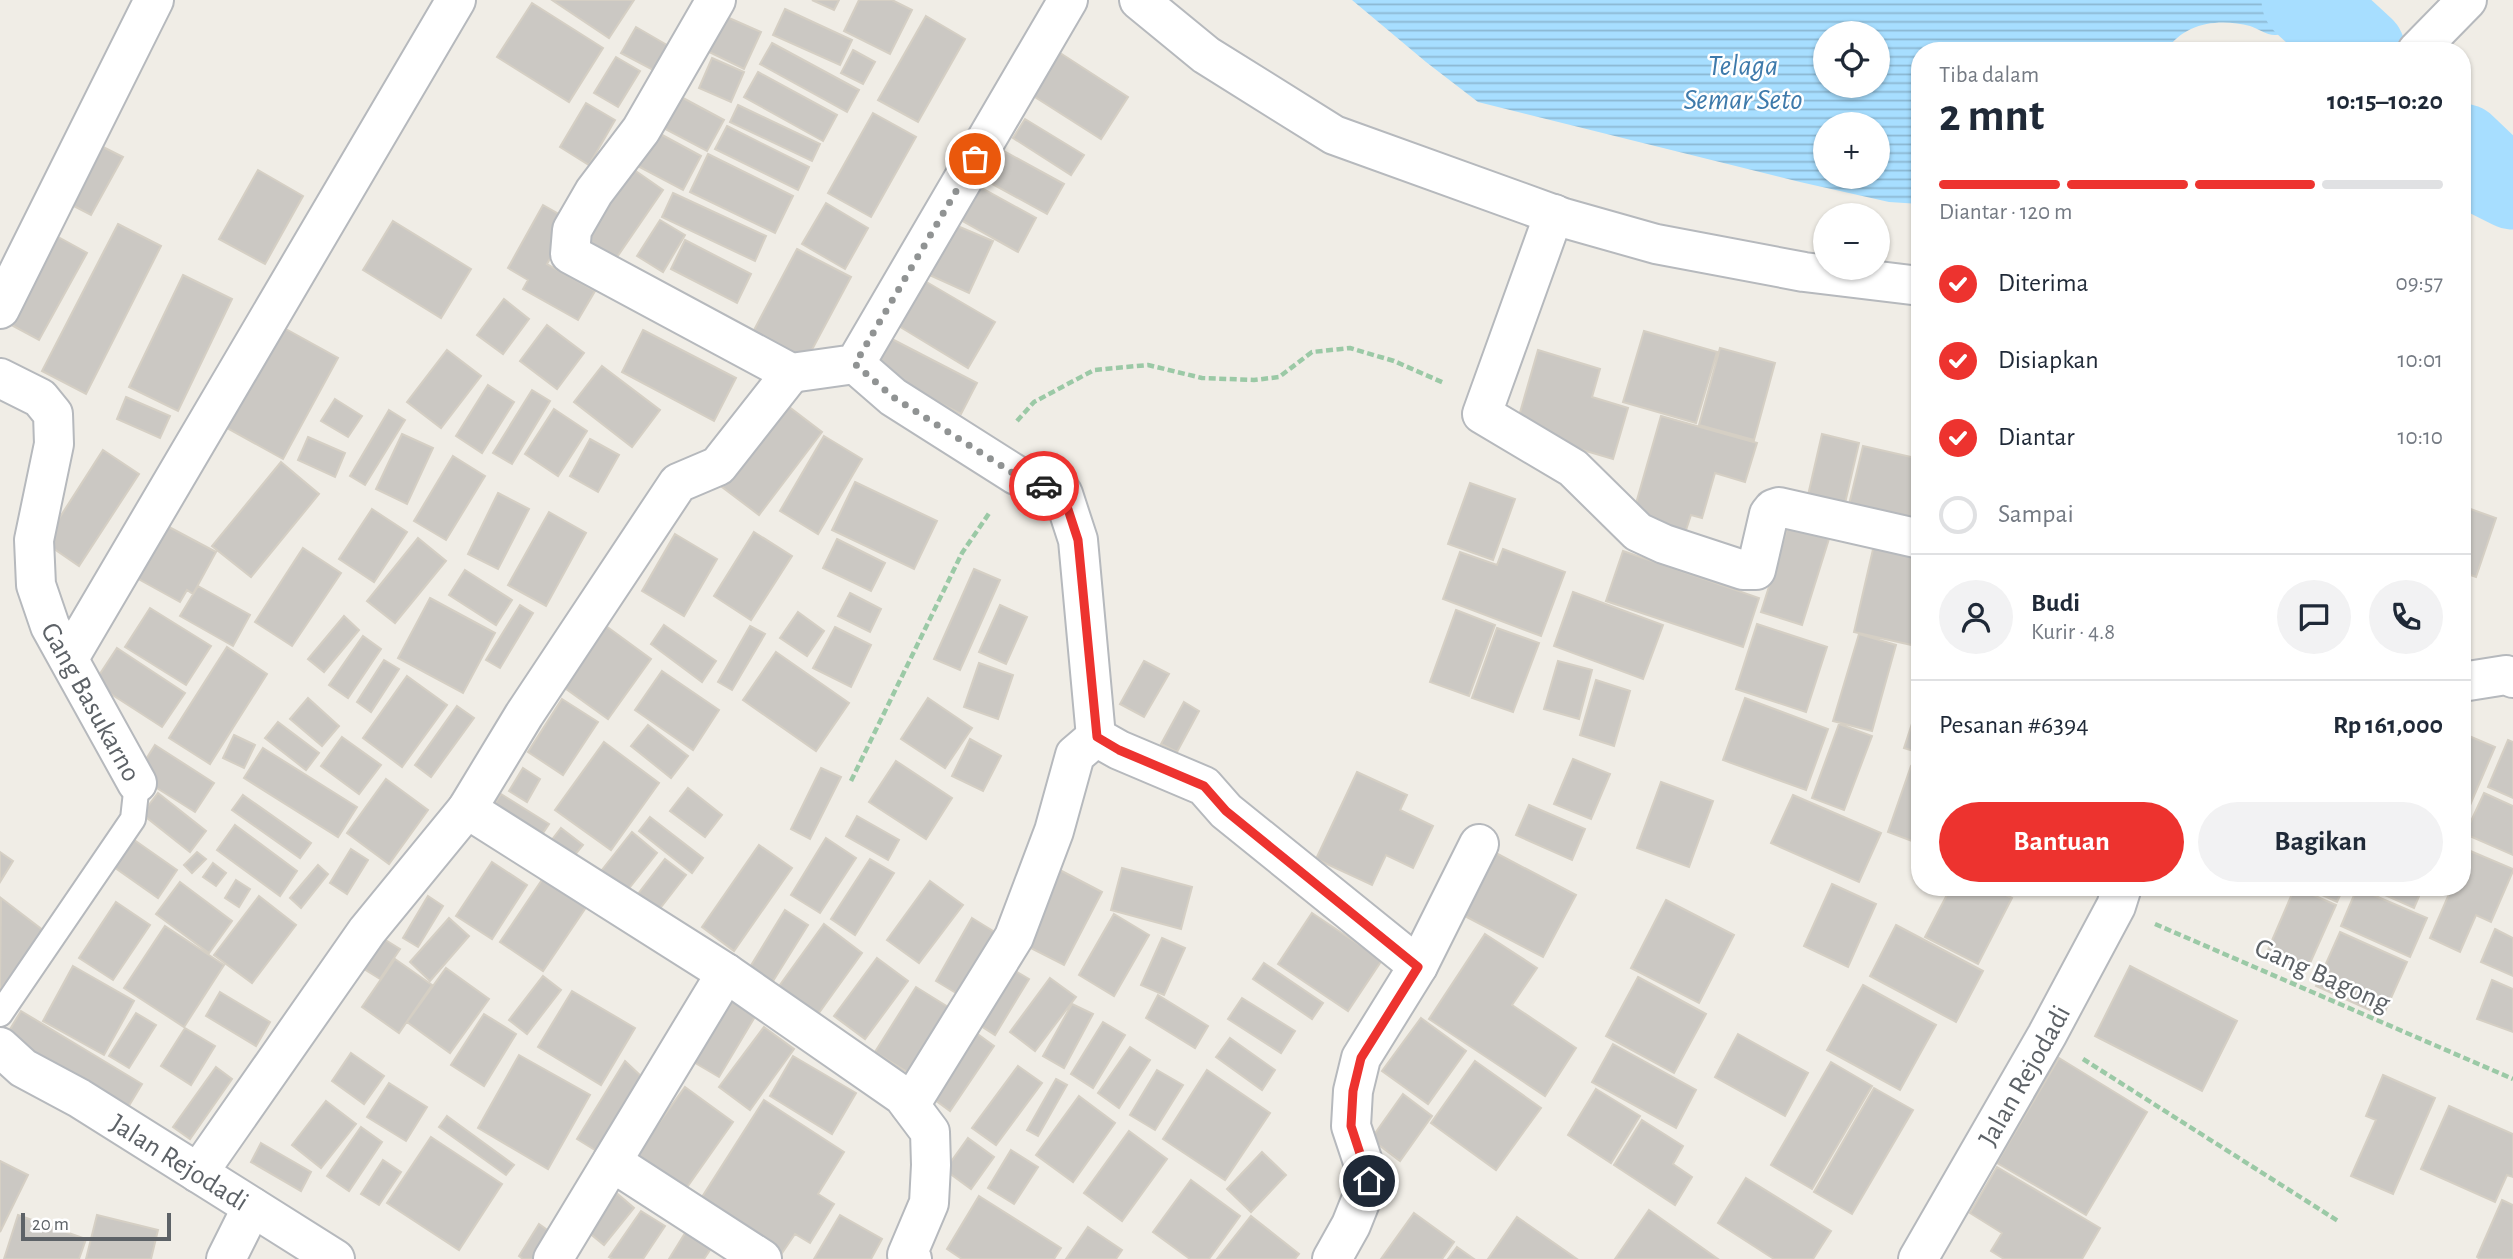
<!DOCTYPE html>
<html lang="id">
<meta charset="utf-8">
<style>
body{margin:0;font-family:"Alegreya Sans",sans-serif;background:#f2f2f3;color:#1f2937;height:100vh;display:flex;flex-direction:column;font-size:26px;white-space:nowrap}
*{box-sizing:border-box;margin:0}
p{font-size:23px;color:#747a83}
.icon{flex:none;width:38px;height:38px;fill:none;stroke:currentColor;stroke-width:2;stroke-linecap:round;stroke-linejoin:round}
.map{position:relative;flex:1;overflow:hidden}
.sheet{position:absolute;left:1911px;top:42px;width:560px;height:854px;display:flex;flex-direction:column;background:#fff;border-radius:28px;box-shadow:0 2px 5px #0004}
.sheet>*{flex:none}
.tools{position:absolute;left:1813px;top:21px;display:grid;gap:14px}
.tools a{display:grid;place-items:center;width:77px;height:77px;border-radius:50%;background:#fff;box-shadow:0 2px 5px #0004;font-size:35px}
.scale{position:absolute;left:21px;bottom:18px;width:150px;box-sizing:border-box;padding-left:7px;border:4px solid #5d6267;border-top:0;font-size:19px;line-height:24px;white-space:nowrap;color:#5d6267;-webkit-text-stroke:5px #fff;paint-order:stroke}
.pin{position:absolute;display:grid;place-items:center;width:60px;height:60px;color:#fff;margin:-30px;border:4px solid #fff;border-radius:50%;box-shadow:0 2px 7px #0007}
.courier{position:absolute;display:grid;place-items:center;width:70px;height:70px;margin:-35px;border:5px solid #ed332f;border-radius:50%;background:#fff;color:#222;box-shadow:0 2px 9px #0007}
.overview em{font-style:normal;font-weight:700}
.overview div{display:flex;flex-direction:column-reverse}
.overview{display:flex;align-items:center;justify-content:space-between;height:119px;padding:0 28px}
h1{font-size:46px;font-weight:700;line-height:52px}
.bar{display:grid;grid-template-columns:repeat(4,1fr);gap:10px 7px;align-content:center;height:84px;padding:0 28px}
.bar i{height:9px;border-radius:5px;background:#e0e1e3}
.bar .active{background:#ed332f}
.bar p{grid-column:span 4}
.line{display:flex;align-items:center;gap:18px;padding:0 28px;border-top:2px solid #e0e1e3}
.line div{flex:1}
.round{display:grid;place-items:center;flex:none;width:74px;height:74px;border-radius:37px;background:#f2f2f3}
ol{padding:0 28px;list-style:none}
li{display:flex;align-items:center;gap:21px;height:77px}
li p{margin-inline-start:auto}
li .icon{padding:7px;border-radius:50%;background:#ed332f;color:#fff;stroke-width:4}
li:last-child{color:#747a83}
li i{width:38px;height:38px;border:4px solid #e0e1e3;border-radius:50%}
.cta{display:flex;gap:14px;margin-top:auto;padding:14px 28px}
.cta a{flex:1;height:80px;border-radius:42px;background:#ed332f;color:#fff;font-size:28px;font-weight:700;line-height:80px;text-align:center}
.cta a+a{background:#f2f2f3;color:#1f2937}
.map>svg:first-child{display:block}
</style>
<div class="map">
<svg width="2513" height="1259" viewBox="0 0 2513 1259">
<defs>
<pattern id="water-rules" width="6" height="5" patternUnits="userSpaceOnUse" patternTransform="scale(1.75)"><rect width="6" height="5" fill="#a7deff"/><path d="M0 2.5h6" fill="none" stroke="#8bb7d2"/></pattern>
</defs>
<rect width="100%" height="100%" fill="#f0ede6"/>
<path fill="url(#water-rules)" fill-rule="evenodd" d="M1352,0h965c-11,13 -23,33 -41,35 -8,1 -19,-7 -26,-9 -30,-8 -66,-4 -84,25h-246v153l-31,-2 -89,-20 -322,-80 -52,-40zM1825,33h53v53h-53zM1825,124h53v53h-53z"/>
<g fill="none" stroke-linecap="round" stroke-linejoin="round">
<path stroke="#a7deff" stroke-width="89" d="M2306,0l55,51
M2462,148l25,24 26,13"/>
</g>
<path fill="#cbc8c3" stroke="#d5cfc4" stroke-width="2" d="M552,0h82l-25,38z
M812,0h27l-5,10z
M859,0h33l20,10 -22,44 -46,-23z
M532,3l71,45 -34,54 -72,-45z
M785,9l67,31 -12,25 -67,-30z
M720,14l41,18 -17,37 -39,-19z
M926,16l39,23 -47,83 -40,-22z
M636,27l31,18 -14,25 -32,-17z
M772,43l87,47 -12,22 -87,-48z
M1054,49l74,48 -27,42 -74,-47z
M853,50l22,12 -12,22 -22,-11z
M616,57l24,14 -22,36 -24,-14z
M712,58l32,14 -13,30 -32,-14z
M758,72l79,43 -14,26 -79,-44z
M670,91l54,29 -17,31 -53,-28z
M586,103l29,17 -26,45 -29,-18z
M738,105l82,39 -8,17 -82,-39z
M873,113l43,24 -45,80 -43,-24z
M1025,119l59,36 -13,20 -58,-37z
M727,126l82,41 -11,23 -83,-41z
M653,130l48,26 -18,34 -49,-26z
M97,144l26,13 -32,58 -25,-13z
M991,144l73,40 -17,30 -71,-39z
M708,154l85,42 -18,37 -85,-41z
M630,167l33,23 -48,70 -33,-22z
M258,170l45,26 -38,68 -46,-25z
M971,182l65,36 -18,34 -66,-37z
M673,193l93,43 -11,25 -93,-44z
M826,203l42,25 -23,41 -43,-25z
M543,205l28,16 -24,43 48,27 -17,29 -55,-31 5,-9 -20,-12z
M660,220l25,15 -22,37 -26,-16z
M393,221l78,48 -30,49 -78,-48z
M948,222l45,19 -24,52 -44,-20z
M118,224l43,22 -75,148 -44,-23z
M51,233l36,20 -48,87 -35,-19z
M685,240l66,34 -14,29 -66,-34z
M797,249l54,28 -44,82 -53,-29z
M183,275l49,24 -54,112 -49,-24z
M918,277l77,45 -27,46 -76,-46z
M504,299l25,20 -26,35 -26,-19z
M275,323l63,35 -55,101 -63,-35z
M547,325l37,28 -27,36 -37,-28z
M643,330l93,48 -22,43 -92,-49z
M1644,331l73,21 -21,71 -73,-21z
M888,337l89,46 -16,31 -89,-46z
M1720,348l55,15 -21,77 -55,-15z
M447,350l34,26 -40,52 -34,-26z
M1538,350l62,19 -8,28 36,11 -15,51 -98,-29z
M602,366l58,44 -28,37 -58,-45z
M488,385l26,17 -32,51 -26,-17z
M532,390l18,11 -38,63 -19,-11z
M126,397l44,19 -10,22 -43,-19z
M335,399l27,17 -14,21 -27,-16z
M784,403l38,29 -63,83 -37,-28z
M554,409l33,22 -29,45 -33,-22z
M389,410l16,10 -40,65 -15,-9z
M1661,416l96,27 -12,39 -30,-9 -13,45 -11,-3 -7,21 -53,-15z
M402,434l31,14 -26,56 -31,-15z
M1822,434l37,9 -16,69 -37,-8z
M824,436l38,23 -44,75 -38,-23z
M308,437l37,16 -10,24 -37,-17z
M590,439l29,16 -21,37 -28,-16z
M1863,446l57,13v71l-73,-17z
M103,450l36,24 -60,92 -35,-24z
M453,456l32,20 -39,64 -32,-19z
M281,462l38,32 -68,83 -39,-31z
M855,482l82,39 -23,48 -82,-39z
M1470,483l45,16 -22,61 -45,-16z
M498,493l31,16 -31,60 -30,-15z
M2462,506l34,12 -20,59 -14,-5z
M372,509l35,23 -33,50 -35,-23z
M549,512l37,21 -40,73 -38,-21z
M154,519l62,33 -23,42 -6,-4 -7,12 -54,-30z
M1788,526l41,13 -27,86 -41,-13z
M754,532l38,24 -41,64 -37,-24z
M675,534l42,25 -33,57 -42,-25z
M418,538l28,23 -51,62 -28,-22z
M837,539l48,24 -14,28 -48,-23z
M1874,545l46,11v75l-4,15 -62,-14z
M303,548l38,25 -49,73 -37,-24z
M1503,549l62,23 -24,64 -98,-37 17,-47 37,13z
M1623,551l136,47 -16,49 -137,-46z
M974,569l26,11 -40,90 -26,-11z
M465,570l47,30 -16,25 -47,-30z
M198,586l52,29 -17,31 -53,-30z
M1573,592l90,33 -20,54 -89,-33z
M850,593l31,16 -11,23 -32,-16z
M430,598l65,35 -32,60 -65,-35z
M520,605l13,8 -33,55 -14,-8z
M1000,605l27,12 -21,47 -27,-12z
M150,608l61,38 -25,39 -61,-38z
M1456,610l39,15 -26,71 -39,-14z
M798,612l26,19 -17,25 -27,-18z
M344,616l15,14 -35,42 -16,-13z
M1757,624l70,23 -21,65 -70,-23z
M664,625l52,36 -14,21 -51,-38z
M606,626l45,33 -43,60 -46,-33z
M750,626l15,8 -33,56 -14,-8z
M835,627l36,18 -20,42 -38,-19z
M1497,628l42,15 -26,69 -41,-14z
M1859,634l37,11 -24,86 -39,-10z
M363,636l18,13 -33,49 -19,-13z
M227,647l40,27 -57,90 -41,-26z
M117,648l68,45 -23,34 -68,-44z
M776,652l73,51 -33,48 -73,-51z
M384,660l15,9 -28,43 -14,-10z
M1144,661l25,13 -25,43 -24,-13z
M1558,661l34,9 -13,49 -35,-10z
M979,663l34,12 -15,44 -34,-12z
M662,671l57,39 -26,40 -58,-40z
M407,676l40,29 -45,62 -39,-29z
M1596,680l34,11 -16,55 -34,-11z
M308,698l31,28 -17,20 -32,-27z
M928,698l44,30 -27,40 -44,-29z
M1745,698l83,31 -22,61 -83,-30z
M562,699l36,23 -35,53 -35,-23z
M1920,699v54l-16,-5z
M1184,702l15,9 -22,41 -16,-8z
M457,706l17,12 -43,59 -16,-12z
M278,722l41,31 -13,17 -41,-32z
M1839,724l33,12 -28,74 -32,-12z
M648,725l40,31 -17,22 -40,-32z
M2462,733l33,14 -27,63 -6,-3z
M234,735l21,10 -11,23 -21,-10z
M342,737l39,28 -22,29 -38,-28z
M970,739l31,17 -18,35 -31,-15z
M2508,740l5,2v56l-25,-11z
M604,742l55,41 -48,67 -56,-40z
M155,745l59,38 -19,29 -59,-37z
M263,748l94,59 -19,30 -94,-59z
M1573,759l37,15 -19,45 -37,-15z
M896,761l56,37 -26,41 -57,-37z
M1911,766l9,3v75l-32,-12z
M523,768l17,11 -13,23 -18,-11z
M821,768l20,9 -31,62 -19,-10z
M1357,772l50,23 -7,15 33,16 -20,42 -27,-13 -14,30 -56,-26z
M386,779l42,31 -39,54 -42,-31z
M1661,782l52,19 -24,66 -52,-19z
M688,788l34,27 -17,22 -35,-26z
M158,793l48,38 -16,21 -48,-38z
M2484,793l29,13v49l-48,-21z
M501,794l48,30 -14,21 -47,-31z
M243,795l68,48 -11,15 -68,-48z
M1793,795l88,38 -22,49 -88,-39z
M1529,805l56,24 -13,31 -56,-25z
M857,816l42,24 -11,20 -42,-24z
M650,817l53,41 -11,15 -53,-42z
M235,825l62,46 -17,25 -63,-46z
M561,828l22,17 -18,22 -21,-17z
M632,832l25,21 -38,48 -25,-21z
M130,837l47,33 -19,28 -47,-33z
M826,838l30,20 -36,55 -29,-18z
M759,845l33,23 -58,83 -32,-24z
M351,849l17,11 -21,34 -17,-11z
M2468,850l45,19v2l-22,51 -15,-7 -16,37 -30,-14 22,-51h10v-24z
M0,852l13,9 -13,21z
M197,852l9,7 -14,14 -8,-8z
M1494,852l82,43 -33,62 -82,-43z
M665,859l21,16 -35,45 -20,-17z
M870,859l24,14 -39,62 -24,-16z
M492,862l35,23 -35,54 -36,-23z
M213,863l13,10 -10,13 -13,-9z
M318,865l10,9 -27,34 -11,-10z
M1056,868l46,24 -38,73 -45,-23z
M1122,868l70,19 -11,42 -70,-19z
M548,871l43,29 -48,71 -43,-29z
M236,880l14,9 -11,18 -14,-9z
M930,881l33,24 -44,58 -32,-23z
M180,882l52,39 -23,32 -53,-39z
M1832,884l44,20 -28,63 -44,-21z
M1951,887h39l22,11 -34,66 -53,-27z
M2295,887l41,18 -29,65 -40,-18z
M2305,887h39l-7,15z
M2367,887h56l-9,21z
M2357,888l70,30 -17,39 -69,-31z
M259,896l37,29 -44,58 -38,-28z
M428,896l15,10 -25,41 -15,-9z
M1,898l43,33 -43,58h-1z
M1666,900l68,35 -35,68 -68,-35z
M116,902l34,23 -37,55 -34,-22z
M785,910l23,15 -38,61 -23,-14z
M1312,913l70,47 -34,51 -70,-47z
M1114,914l35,21 -35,61 -35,-21z
M449,918l20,18 -39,45 -20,-19z
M972,918l26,16 -37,62 -25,-15z
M824,924l38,29 -46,64 -39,-28z
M1896,925l87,46 -27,51 -86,-46z
M165,926l59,39 -40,62 -60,-39z
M2495,929l18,9v38l-32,-14z
M371,931l29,18 -20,30 -29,-18z
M2340,932l67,30 -24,54 -67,-30z
M1485,934l52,34 -25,37 64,43 -31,48 -116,-77z
M1162,938l23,10 -21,47 -23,-10z
M877,958l31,23 -43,58 -31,-23z
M395,959l37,26 -33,48 -37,-26z
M1264,963l59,40 -11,16 -59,-40z
M73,966l61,35 -30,54 -61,-34z
M1007,966l22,13 -34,56 -22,-14z
M2130,966l107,55 -35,70 -107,-55z
M446,968l43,31 -39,54 -43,-31z
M543,976l18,14 -34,44 -18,-14z
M1638,977l68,37 -32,59 -68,-37z
M1050,978l26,19 -41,54 -25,-19z
M2492,980l21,9v43l-36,-13z
M1863,985l73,40 -36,65 -73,-40z
M916,987l45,28 -41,65 -45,-28z
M725,989l34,21 -40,67 -34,-20z
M572,991l63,37 -34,57 -63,-38z
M220,992l50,30 -14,24 -50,-30z
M1158,995l50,31 -13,22 -49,-30z
M1242,998l53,33 -14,22 -53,-34z
M1072,1004l21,10 -29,54 -21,-12z
M21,1011l121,73 -21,35 -121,-73z
M136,1013l20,12 -27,43 -20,-12z
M484,1014l32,20 -32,52 -33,-21z
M1421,1018l45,33 -38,53 -46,-33z
M1103,1022l22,13 -32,53 -22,-14z
M764,1027l30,22 -44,61 -31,-23z
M968,1027l26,19 -44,65 -26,-19z
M185,1028l30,18 -24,39 -30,-19z
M1738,1034l70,39 -23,43 -70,-39z
M1230,1038l45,32 -13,20 -46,-33z
M1613,1044l83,46 -20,38 -84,-46z
M1130,1047l20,13 -31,48 -21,-15z
M351,1053l33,23 -20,28 -32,-23z
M519,1055l71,40 -42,74 -70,-41z
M793,1056l63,37 -24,41 -62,-38z
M2059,1058l88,54 -61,103 -89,-52z
M625,1061l19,18 -46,73 -21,-13z
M1475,1061l66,47 -45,62 -65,-47z
M1831,1062l41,24 -60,103 -41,-24z
M1018,1066l24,17 -46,62 -24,-17z
M216,1067l16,12 -42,60 -17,-12z
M1157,1070l26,15 -28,45 -25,-15z
M1207,1070l63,43 -45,67 -62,-41z
M2383,1075l52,23 -42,96 -42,-18 25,-56 -10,-4z
M1056,1079l11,6 -29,51 -11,-6z
M389,1083l38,24 -21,34 -39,-24z
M685,1087l48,35 -48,68 -49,-35z
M1874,1088l39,22 -61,104 -38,-22z
M1596,1089l44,27 -29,47 -43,-28z
M1403,1094l29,22 -32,45 -29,-22z
M1079,1096l36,27 -42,59 -37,-27z
M764,1100l80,52 -26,42 16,10 -24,39 -15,-9 -17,25 -83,-51z
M326,1101l30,23 -35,44 -29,-23z
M2449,1106l64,28v43l-6,-2 -12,27 -74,-33z
M447,1116l67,49 -8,10 -67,-48z
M1642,1120l41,26 -10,18 19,13 -17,28 -61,-40z
M361,1127l21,15 -33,49 -22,-15z
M1129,1131l38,28 -45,62 -38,-28z
M431,1137l71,47 -43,66 -72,-47z
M968,1138l26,19 -23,32 -26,-19z
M261,1143l50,29 -10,19 -50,-29z
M1011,1150l27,17 -24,37 -26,-16z
M1262,1152l24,23 -35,37 -24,-23z
M383,1160l18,12 -22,33 -18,-11z
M0,1161l28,14 -28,57z
M1997,1167l103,61 -18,31h-78l-13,-8 11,-18 -32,-20z
M1746,1178l85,53 -18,28h-39l-56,-36z
M1191,1180l49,36 -31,43h-19l-37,-27z
M613,1190l21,18 -30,37 -22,-18z
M979,1196l82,52 -7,11h-92l-15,-10z
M2502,1200l11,5v52l-1,2h-32l-3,-2z
M1649,1210l69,49h-103z
M641,1211l24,15 -22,33h-30l-4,-2z
M1414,1213l40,29 -12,17h-61z
M18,1215l68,24 -7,20h-75z
M97,1215l61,15 -7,29h-65z
M840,1215l42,24 -11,20h-57z
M1251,1216l48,38 -4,5h-78z
M1517,1217l60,42h-89z
M539,1224l14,10 -17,25h-13l-4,-3z
M1088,1227l34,23 -6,9h-50z
M687,1230l25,17 -8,12h-35z
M1457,1247l17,12h-26z"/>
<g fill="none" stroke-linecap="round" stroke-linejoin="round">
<g stroke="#b6b9bd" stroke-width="28">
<path id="service" d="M0,1014l133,-195 4,-36"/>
</g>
<g stroke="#b6b9bd" stroke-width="42">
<g id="minor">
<path d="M716,0l-75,130 -47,62 -22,38 -2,24 221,119 64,-9 213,-364"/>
<path d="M1139,0l67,55 128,80 230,83 92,26 148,28 116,14"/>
<path d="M2417,51l50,-51"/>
<path d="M1554,214l-72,200 91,54 65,64 26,12 79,26h13l13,-56 4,-5 6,-2 141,32"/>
<path d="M0,309l154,-309"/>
<path d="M855,364l38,33 123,78 47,19 15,46 18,197 23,13 85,36 22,25 192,155"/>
<path id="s1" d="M0,378l40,20 13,16 1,30 -20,96 2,45 14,41 87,157"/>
<path d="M69,658l387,-658"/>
<path d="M2462,682l44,-7 7,3"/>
<path d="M467,809l259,164 177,123 27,36 1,33 -2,38 -22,52 5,4"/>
<path id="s2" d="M0,1047l23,21 56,30 256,161"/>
<path d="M910,1105l104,-168 40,-106 21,-76 21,-18"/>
<path d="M612,1162l150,97"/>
<path d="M198,1173l169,-242 100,-122 57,-94 154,-232 40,-17 73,-93"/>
<path d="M226,1259l26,-52"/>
<path d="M553,1259l173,-286"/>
<path d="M1332,1259l19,-34 18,-45 -18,-54 2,-35 8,-33 57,-92 61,-122"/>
<path id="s3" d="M1918,1259l129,-224 69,-129 6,-19"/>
</g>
</g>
<path stroke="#9bc9a6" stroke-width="4.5" stroke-dasharray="7 3.5" stroke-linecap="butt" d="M1017,421l17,-19 60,-32 54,-5 54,13 52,2 25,-3 33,-25 38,-4 44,13 50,22
M851,781l111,-228 28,-41
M2155,924l358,155
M2083,1059l255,162"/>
<use href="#service" stroke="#fff" stroke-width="24"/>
<use href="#minor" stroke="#fff" stroke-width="38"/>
</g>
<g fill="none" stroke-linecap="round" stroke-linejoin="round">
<path stroke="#909393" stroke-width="7" stroke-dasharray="0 12.6" d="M975,159l-120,205 38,33 123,78 28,11"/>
<path stroke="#ed332f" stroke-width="9" d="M1044,486l19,8 15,46 19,197 22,13 85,36 22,25 192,156 -57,91 -8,33 -2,35 18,55"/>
</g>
<g text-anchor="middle" stroke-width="5" stroke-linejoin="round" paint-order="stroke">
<g font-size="28" fill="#5d6267" stroke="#fff">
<text dy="10" stroke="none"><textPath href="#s1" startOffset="368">Gang Basukarno</textPath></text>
<text transform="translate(2323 974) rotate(24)" y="10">Gang Bagong</text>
<text dy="10" stroke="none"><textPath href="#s3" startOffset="212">Jalan Rejodadi</textPath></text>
<text dy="10" stroke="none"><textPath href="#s2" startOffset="214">Jalan Rejodadi</textPath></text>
</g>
<g font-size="30" font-style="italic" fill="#3e7aab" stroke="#fff">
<text x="1743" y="75">Telaga<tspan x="1743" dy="34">Semar Seto</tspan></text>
</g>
</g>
</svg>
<div class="tools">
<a><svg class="icon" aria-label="locate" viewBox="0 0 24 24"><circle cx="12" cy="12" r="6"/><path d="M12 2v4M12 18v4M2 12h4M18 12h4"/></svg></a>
<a>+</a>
<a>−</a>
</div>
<div class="scale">20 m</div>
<div class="pin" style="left:975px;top:159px;background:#ea580c"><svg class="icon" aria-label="bag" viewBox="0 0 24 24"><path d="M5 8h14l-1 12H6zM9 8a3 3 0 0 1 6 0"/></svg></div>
<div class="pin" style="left:1369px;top:1181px;background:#1f2937"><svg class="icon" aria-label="home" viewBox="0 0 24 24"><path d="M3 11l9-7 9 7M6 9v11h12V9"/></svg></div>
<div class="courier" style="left:1044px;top:486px"><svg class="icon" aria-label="car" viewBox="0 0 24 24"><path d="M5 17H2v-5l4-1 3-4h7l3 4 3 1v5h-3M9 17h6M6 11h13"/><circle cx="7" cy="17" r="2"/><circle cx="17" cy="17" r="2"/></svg></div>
<section class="sheet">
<div class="overview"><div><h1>2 mnt</h1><p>Tiba dalam</p></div><em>10:15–10:20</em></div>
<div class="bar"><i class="active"></i><i class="active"></i><i class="active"></i><i></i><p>Diantar · 120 m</p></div>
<ol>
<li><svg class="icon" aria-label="check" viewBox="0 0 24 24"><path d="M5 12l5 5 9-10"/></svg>Diterima<p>09:57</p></li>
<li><svg class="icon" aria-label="check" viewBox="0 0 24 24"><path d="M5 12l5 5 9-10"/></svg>Disiapkan<p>10:01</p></li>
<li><svg class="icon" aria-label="check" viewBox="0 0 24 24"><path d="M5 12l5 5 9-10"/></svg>Diantar<p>10:10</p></li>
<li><i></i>Sampai</li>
</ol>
<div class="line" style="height:126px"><a class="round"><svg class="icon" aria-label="person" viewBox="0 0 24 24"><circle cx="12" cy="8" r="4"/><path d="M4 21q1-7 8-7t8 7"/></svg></a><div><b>Budi</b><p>Kurir · 4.8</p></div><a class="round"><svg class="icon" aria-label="chat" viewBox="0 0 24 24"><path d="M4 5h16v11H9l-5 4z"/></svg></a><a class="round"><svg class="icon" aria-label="phone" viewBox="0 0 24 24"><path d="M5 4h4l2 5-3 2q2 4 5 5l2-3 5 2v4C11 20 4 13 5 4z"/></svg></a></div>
<div class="line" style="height:91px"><div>Pesanan #6394</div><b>Rp 161,000</b></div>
<div class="cta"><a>Bantuan</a><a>Bagikan</a></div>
</section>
</div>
